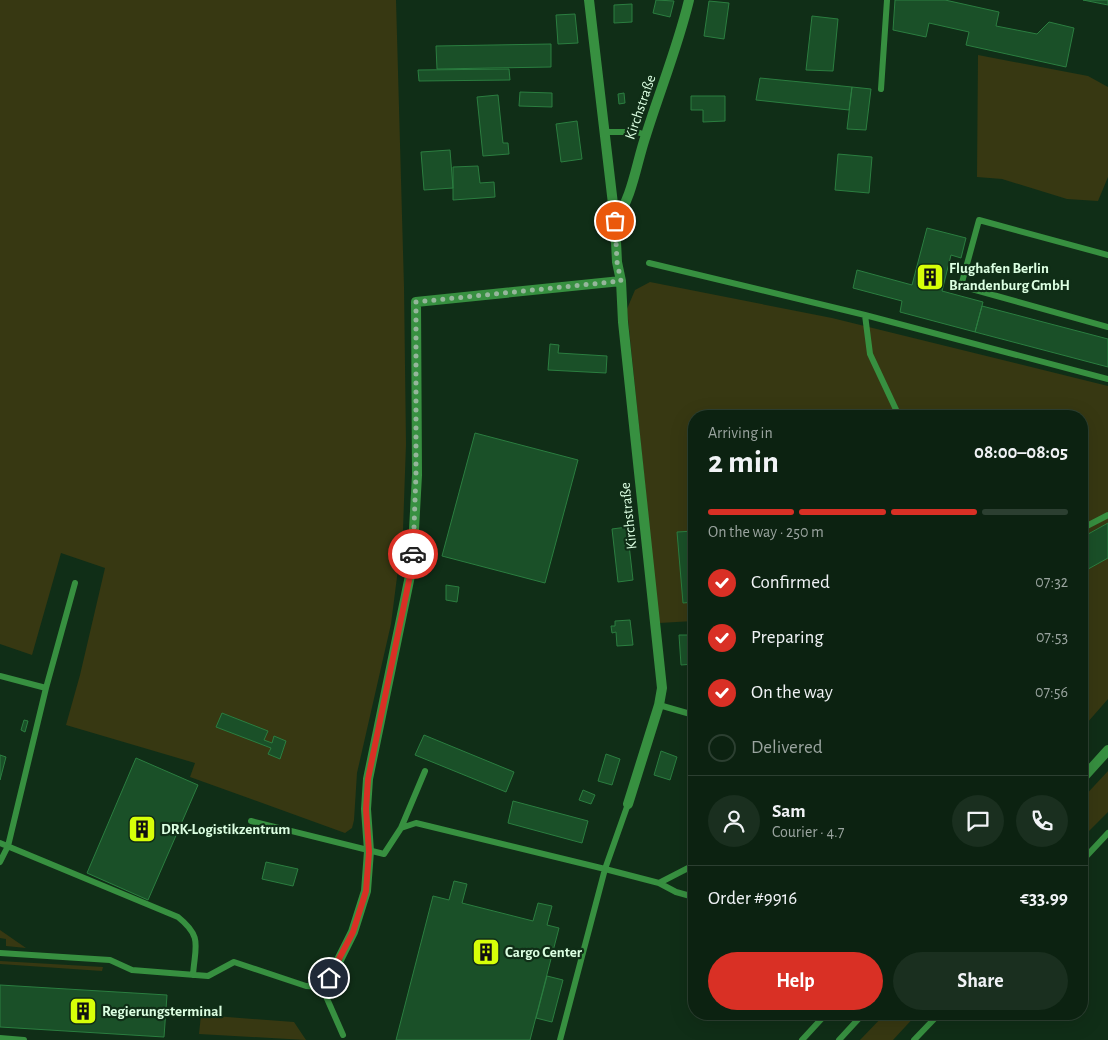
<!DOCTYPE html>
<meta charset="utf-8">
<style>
body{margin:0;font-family:"Alegreya Sans",sans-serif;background:#1a2f1f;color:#f1f3f6;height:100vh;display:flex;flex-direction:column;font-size:19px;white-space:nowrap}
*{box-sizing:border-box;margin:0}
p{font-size:16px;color:#9aa49f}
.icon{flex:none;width:28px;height:28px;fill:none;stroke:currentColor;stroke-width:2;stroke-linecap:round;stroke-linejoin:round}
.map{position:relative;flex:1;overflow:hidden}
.panel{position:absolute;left:688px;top:410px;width:400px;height:610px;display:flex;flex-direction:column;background:#0c2211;border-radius:20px;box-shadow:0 5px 20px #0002,0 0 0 1px #2c3f31}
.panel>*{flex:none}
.pin{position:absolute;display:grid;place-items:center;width:42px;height:42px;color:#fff;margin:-21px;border:2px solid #fff;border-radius:50%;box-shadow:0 1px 5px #0007}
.courier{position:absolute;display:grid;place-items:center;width:50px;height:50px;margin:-25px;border:4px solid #d93025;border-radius:50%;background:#fff;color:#222;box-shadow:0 1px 6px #0007}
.head em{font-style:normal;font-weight:700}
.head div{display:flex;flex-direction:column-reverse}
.head{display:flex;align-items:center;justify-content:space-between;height:85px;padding:0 20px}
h1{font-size:32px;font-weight:700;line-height:38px}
.bar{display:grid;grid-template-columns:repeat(4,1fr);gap:8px 5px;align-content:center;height:60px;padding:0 20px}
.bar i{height:6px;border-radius:4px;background:#2c3f31}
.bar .on{background:#d93025}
.bar p{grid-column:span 4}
.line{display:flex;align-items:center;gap:12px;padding:0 20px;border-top:1px solid #2c3f31}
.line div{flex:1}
.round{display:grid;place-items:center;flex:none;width:52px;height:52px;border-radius:26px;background:#1a2f1f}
ol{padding:0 20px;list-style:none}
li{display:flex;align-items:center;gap:15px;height:55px}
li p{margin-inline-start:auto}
li .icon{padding:5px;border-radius:50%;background:#d93025;color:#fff;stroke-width:4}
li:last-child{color:#9aa49f}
li i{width:28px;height:28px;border:2px solid #2c3f31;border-radius:50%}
.cta{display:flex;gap:10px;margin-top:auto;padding:10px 20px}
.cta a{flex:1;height:58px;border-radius:30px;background:#d93025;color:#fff;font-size:20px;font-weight:700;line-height:58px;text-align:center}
.cta a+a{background:#1a2f1f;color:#f1f3f6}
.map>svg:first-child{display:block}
</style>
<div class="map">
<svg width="1108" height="1040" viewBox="0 0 1108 1040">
<rect width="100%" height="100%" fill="#102e17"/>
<path fill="#373812" d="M0,0h396l8,287 2,157 -3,86 -12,94 -34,149 -3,47 -2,8 -7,5 -155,-56 5,-14 -129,-38 14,-50 25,-107 -44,-15 -29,102 -32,-11z
M978,55l110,21 20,11v90l-10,24 -31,-2 -65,-20 -25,-2z
M650,282l182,36 276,68v313l-21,24 -6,3v-310h-387v205l-35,2 -32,-314 8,-19z
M1108,771v41l-27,27v-39z
M0,930l26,18 -20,-2v-7l-6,-1z
M0,961l103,6 -1,4 -102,-7z
M885,1014h32l-24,26h-33z
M201,1015l93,7 12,18 -107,-6z"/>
<path fill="#1a5028" stroke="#2b7e40" d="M656,0l18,1 -4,16 -17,-4z
M895,0h50l54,12 -3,14 41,8 12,-12 25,6 -8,39 -100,-22 3,-13 -40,-9 -3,14 -33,-7z
M1083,0h25v5z
M709,1l20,2 -5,36 -20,-3z
M632,4v18l-18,1v-18z
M575,14l3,29 -20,1 -2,-29z
M812,16l26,3 -5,52 -27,-1z
M551,44v23l-114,2 -1,-23z
M509,69l1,11 -91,1 -1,-11z
M760,78l92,9 -3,23 -93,-10z
M852,87l19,2 -5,41 -19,-1z
M520,92l32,1v14l-33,-1z
M624,93l1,10 -6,1 -1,-10z
M498,95l5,48h5l1,11 -26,2 -6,-59z
M691,96h34v25l-22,1v-12h-12z
M577,121l5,38 -21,3 -5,-38z
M450,150l3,38 -29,2 -3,-38z
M838,154l34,3 -3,36 -34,-3z
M478,166l2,17 14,-1 1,15 -42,3v-33z
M927,228l39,10 -5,20 -10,-3 -9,36 41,11 -8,30 -75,-20 2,-11 -49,-13 4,-18 55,15z
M982,306l126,33v28l-133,-35z
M550,344l9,1 -1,8 49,3 -1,17 -58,-3z
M778,411v5h-33v-3z
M475,433l103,27 -33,123 -103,-27z
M1108,523v35l-27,15v-35z
M627,527l6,53 -15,2 -6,-53z
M694,531v71l-11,1 -6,-71z
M446,585l13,2 -2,15 -11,-2z
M630,620l3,25 -16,1 -1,-14 -4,1 -1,-7h4v-5z
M679,635h15v29l-13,1z
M222,713l46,18 -4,9 8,3 2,-7 12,5 -6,18 -12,-5 3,-6 -55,-21z
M24,720l4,1 -3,11 -4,-2z
M424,735l90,37 -8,20 -91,-37z
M661,751l16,6 -7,23 -16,-5z
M606,754l14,5 -8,26 -14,-4z
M0,755l6,2 -6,23z
M136,758l62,27 -50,115 -61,-27z
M583,790l12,5 -4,9 -12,-4z
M513,801l75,20 -6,22 -74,-20z
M266,862l32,7 -5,17 -31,-7z
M454,881l13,3 -5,19 71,18 5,-18 14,3 -5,19 12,3 -29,112h-134l37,-144 16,4z
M547,976l16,4 -11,42 -16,-4z
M0,985l167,10 -3,42 -164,-10z"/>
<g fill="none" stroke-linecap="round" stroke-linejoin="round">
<path stroke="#379040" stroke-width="6" d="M881,89l6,-89
M603,132h34l9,3
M1108,255l-129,-35 -18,66 147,41
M649,263l216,52 243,64
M865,315l5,39 29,62
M1081,529l27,-14
M0,676l46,12
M659,705l35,10
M1081,761l9,10
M251,821l133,33 17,-26 15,-5 189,46 54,14 17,9 18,5
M401,828l24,-57
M0,843l178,74c25,20 17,29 15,58
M0,862l8,-16 38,-158 29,-105
M1081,862l27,-29
M659,883l35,-18
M0,953l110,7 22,10 76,6 26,-14 72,24 14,1 15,-19
M321,985l22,50
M0,1038l24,2
M560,1040l45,-171 23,-65
M802,1040l24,-26
M839,1040l24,-26
M914,1040l25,-26"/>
<path stroke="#379040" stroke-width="10" d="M589,0l26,221 2,41 4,19 2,41 39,366 -3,17 -31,99
M615,221c18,-25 21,-57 31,-86 14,-45 32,-89 43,-135
M1081,780l27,-30
M335,968l18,-36 13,-41 3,-40 -3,-42 2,-30 44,-213 5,-91 -1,-173 205,-21"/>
</g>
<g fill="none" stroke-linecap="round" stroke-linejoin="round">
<path stroke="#95b69b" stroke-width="5" stroke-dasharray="0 9" d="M413,554l3,-80v-172l205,-21 -4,-19 -2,-41"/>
<path stroke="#d93025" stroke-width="6" d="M329,978l24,-46 13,-41 3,-39 -3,-43 2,-30 44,-213 1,-12"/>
</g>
<defs>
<g id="building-square" transform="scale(1.4375)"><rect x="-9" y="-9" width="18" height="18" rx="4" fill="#d7ff08" stroke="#102e17"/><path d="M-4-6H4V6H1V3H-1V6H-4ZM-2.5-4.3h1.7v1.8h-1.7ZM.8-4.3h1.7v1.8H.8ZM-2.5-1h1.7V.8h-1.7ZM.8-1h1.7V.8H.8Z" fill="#111"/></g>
</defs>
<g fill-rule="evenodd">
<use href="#building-square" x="930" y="277"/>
<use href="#building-square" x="142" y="829"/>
<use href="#building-square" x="486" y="952"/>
<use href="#building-square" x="83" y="1011"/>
</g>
<g text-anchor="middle" stroke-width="4.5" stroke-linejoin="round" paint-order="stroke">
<g font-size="15" fill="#dcffe2" stroke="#102e17">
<text transform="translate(640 107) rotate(-71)" y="5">Kirchstraße</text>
<text transform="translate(628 516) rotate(-96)" y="5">Kirchstraße</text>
</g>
<g font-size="15" font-weight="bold" fill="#dcffe2" stroke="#102e17" text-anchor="start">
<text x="949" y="273">Flughafen Berlin<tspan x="949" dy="17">Brandenburg GmbH</tspan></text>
<text x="161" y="834">DRK-Logistikzentrum</text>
<text x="505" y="957">Cargo Center</text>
<text x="102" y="1016">Regierungsterminal</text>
</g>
</g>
</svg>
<div class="pin" style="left:615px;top:221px;background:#ea580c"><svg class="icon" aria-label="bag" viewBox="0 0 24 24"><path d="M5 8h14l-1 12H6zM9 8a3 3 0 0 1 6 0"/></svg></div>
<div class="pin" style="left:329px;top:978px;background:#1f2937"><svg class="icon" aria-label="home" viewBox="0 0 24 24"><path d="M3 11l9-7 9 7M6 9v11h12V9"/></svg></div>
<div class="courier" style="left:413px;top:554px"><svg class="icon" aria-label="car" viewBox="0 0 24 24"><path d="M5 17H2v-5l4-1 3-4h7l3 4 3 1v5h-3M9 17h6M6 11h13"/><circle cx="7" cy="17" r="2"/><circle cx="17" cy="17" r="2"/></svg></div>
<section class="panel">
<div class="head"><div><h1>2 min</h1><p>Arriving in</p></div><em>08:00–08:05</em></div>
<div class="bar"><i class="on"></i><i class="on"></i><i class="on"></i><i></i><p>On the way · 250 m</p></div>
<ol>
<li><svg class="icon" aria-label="check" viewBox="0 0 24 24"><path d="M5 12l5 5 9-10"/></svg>Confirmed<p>07:32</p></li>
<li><svg class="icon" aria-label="check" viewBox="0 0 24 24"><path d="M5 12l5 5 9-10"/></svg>Preparing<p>07:53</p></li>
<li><svg class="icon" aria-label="check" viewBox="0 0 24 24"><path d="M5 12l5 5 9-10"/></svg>On the way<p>07:56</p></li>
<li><i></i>Delivered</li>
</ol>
<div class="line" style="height:90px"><a class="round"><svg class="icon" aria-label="person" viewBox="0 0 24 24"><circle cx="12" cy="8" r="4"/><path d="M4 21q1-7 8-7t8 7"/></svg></a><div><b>Sam</b><p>Courier · 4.7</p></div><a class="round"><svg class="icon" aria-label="chat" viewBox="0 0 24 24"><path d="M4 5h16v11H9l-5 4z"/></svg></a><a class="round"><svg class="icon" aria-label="phone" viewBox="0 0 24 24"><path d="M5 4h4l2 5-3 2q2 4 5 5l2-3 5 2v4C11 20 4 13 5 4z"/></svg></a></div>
<div class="line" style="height:65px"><div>Order #9916</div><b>€33.99</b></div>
<div class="cta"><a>Help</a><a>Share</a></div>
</section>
</div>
